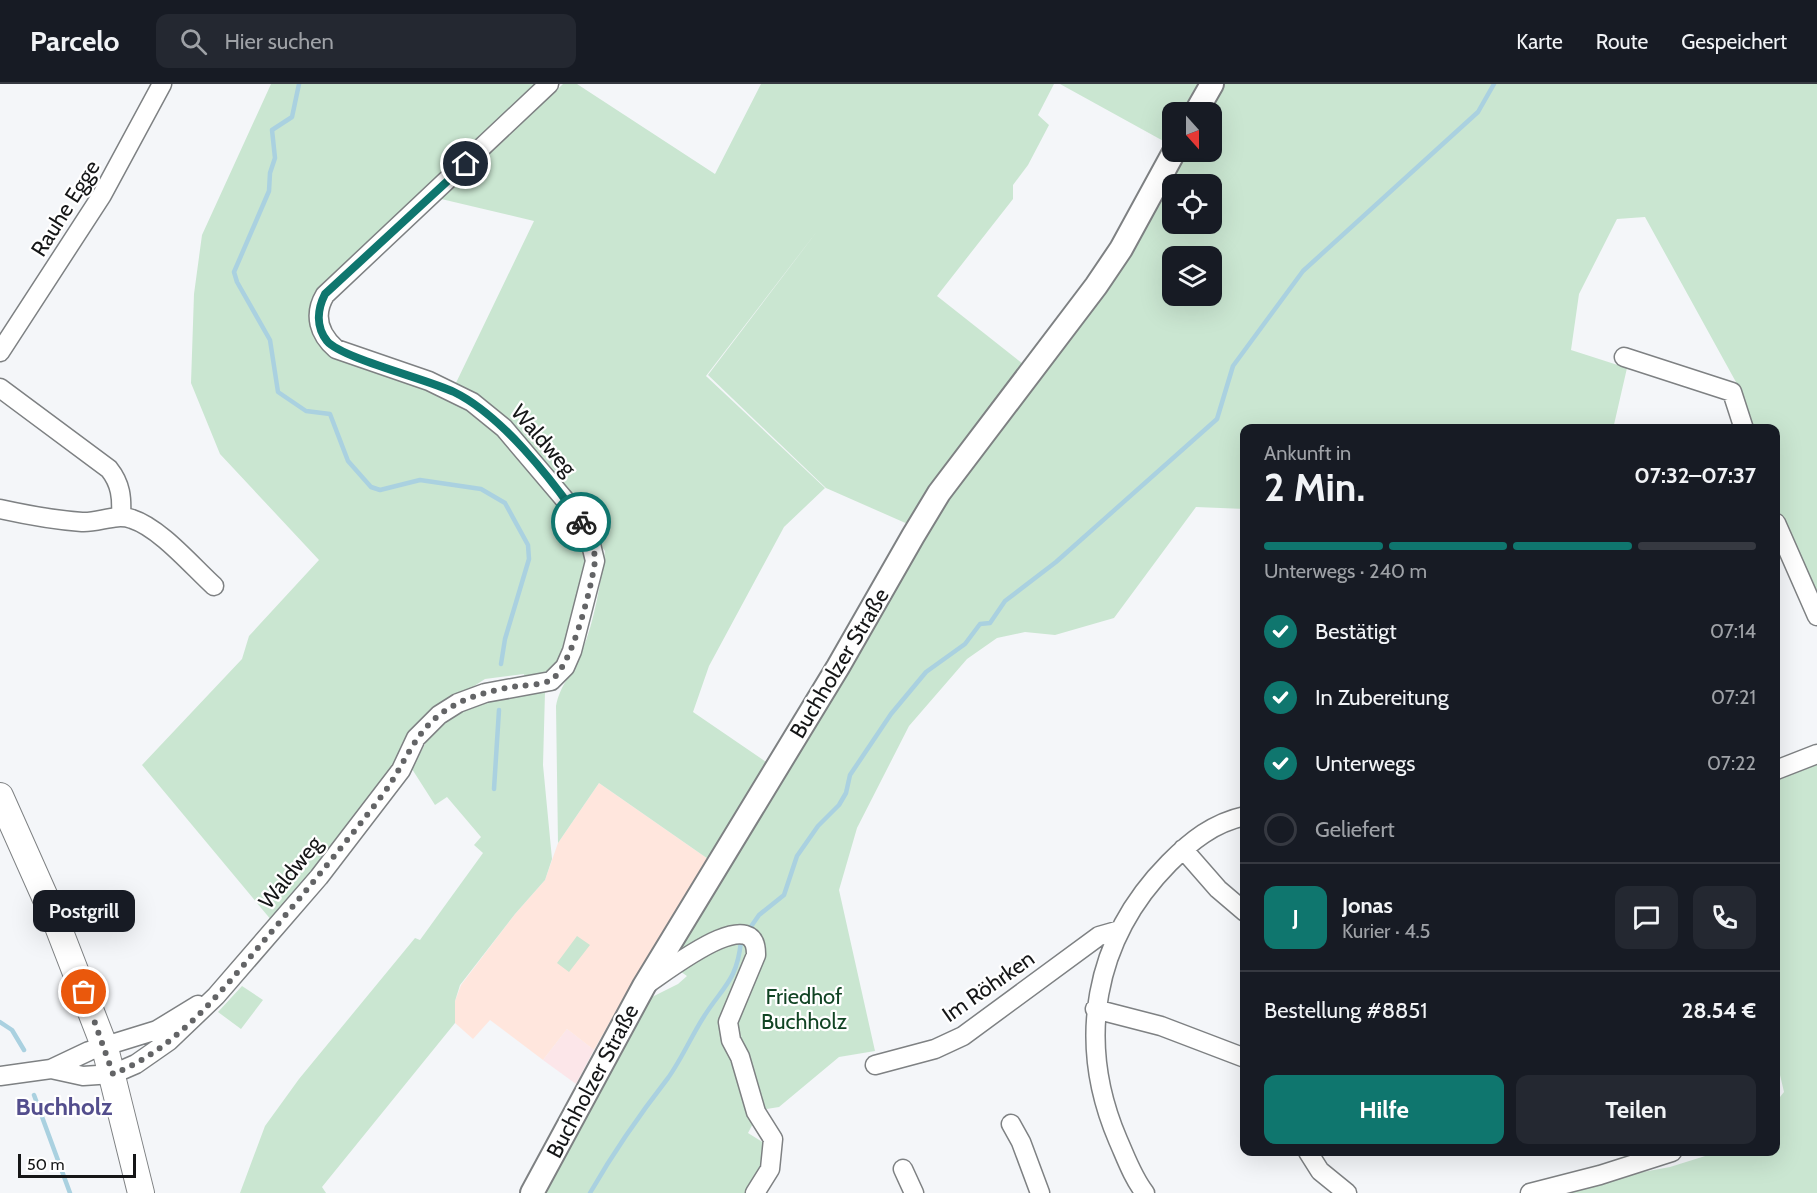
<!DOCTYPE html>
<html lang="de">
<meta charset="utf-8">
<style>
body{margin:0;font-family:Cabin,sans-serif;background:#242831;color:#f1f3f6;height:100vh;display:flex;flex-direction:column;font-size:22px;white-space:nowrap}
*{box-sizing:border-box;margin:0}
p{font-size:20px;color:#9ea1a6}
.icon{flex:none;width:33px;height:33px;fill:none;stroke:currentColor;stroke-width:2;stroke-linecap:round;stroke-linejoin:round}
.map{position:relative;flex:1;overflow:hidden}
.details{position:absolute;left:1240px;top:340px;width:540px;height:732px;display:flex;flex-direction:column;background:#171b24;border-radius:12px;box-shadow:0 6px 24px #0002}
.details>*{flex:none}
.needle{width:39px;rotate:159deg}
.fabs{position:absolute;left:1162px;top:18px;display:grid;gap:12px}
.fabs a{display:grid;place-items:center;width:60px;height:60px;border-radius:12px;background:#171b24;box-shadow:0 6px 24px #0002;font-size:30px}
.scale{position:absolute;left:18px;bottom:15px;width:118px;box-sizing:border-box;padding-left:6px;border:3px solid #151617;border-top:0;font-size:16px;line-height:21px;white-space:nowrap;color:#151617;-webkit-text-stroke:4px #fff;paint-order:stroke}
.pin{position:absolute;display:grid;place-items:center;width:51px;height:51px;color:#fff;margin:-26px;border:3px solid #fff;border-radius:50%;box-shadow:0 2px 6px #0007}
.courier{position:absolute;display:grid;place-items:center;width:60px;height:60px;margin:-30px;border:4px solid #0f766e;border-radius:50%;background:#fff;color:#222;box-shadow:0 2px 8px #0007}
.bubble{position:absolute;height:42px;border-radius:12px;background:#171b24;box-shadow:0 6px 24px #0002;font-size:20px;font-weight:700;line-height:42px;text-align:center}
.overview em{font-style:normal;font-weight:700}
.overview div{display:flex;flex-direction:column-reverse}
.overview{display:flex;align-items:center;justify-content:space-between;height:102px;padding:0 24px}
h1{font-size:39px;font-weight:700;line-height:45px}
.bar{display:grid;grid-template-columns:repeat(4,1fr);gap:9px 6px;align-content:center;height:72px;padding:0 24px}
.bar i{height:8px;border-radius:4px;background:#363941}
.bar .selected{background:#0f766e}
.bar p{grid-column:span 4}
.line{display:flex;align-items:center;gap:15px;padding:0 24px;border-top:2px solid #363941}
.line div{flex:1}
.round{display:grid;place-items:center;flex:none;width:63px;height:63px;border-radius:12px;background:#242831}
ol{padding:0 24px;list-style:none}
li{display:flex;align-items:center;gap:18px;height:66px}
li p{margin-inline-start:auto}
li .icon{padding:6px;border-radius:50%;background:#0f766e;color:#fff;stroke-width:4}
li:last-child{color:#9ea1a6}
li i{width:33px;height:33px;border:3px solid #363941;border-radius:50%}
.primary-button{display:flex;gap:12px;margin-top:auto;padding:12px 24px}
.primary-button a{flex:1;height:69px;border-radius:12px;background:#0f766e;color:#fff;font-size:24px;font-weight:700;line-height:69px;text-align:center}
.primary-button a+a{background:#242831;color:#f1f3f6}
header{display:flex;align-items:center;gap:36px;box-sizing:border-box;height:84px;padding:0 30px;background:#171b24;border-bottom:2px solid #363941}
header strong{font-size:28px}
nav{display:flex;gap:33px;margin-inline-start:auto;font-size:21px}
.search{width:420px;height:54px;background:#242831;display:flex;align-items:center;gap:15px;box-sizing:border-box;padding:0 21px;border-radius:12px;color:#9ea1a6;font-size:22px}
.map>svg:first-child{display:block}
</style>
<header>
<strong>Parcelo</strong>
<div class="search"><svg class="icon" aria-label="search" viewBox="0 0 24 24"><circle cx="10" cy="10" r="6"/><path d="M15 15l6 6"/></svg>Hier suchen</div>
<nav><a>Karte</a><a>Route</a><a>Gespeichert</a></nav>
</header>
<div class="map">
<svg width="1817" height="1109" viewBox="0 0 1817 1109">
<rect width="100%" height="100%" fill="#f4f6f9"/>
<path fill="#fce6e9" d="M567,945l27,21 -18,34 -33,-24z"/>
<path fill="#ffe6dd" d="M599,699l112,78 -95,150 -22,39 -27,-21 -24,31 -53,-40 -17,19 -18,-16v-22l6,-16 54,-71 30,-34 13,-37z"/>
<path fill="#cae6d1" fill-rule="evenodd" d="M271,0h269l-230,227 3,23 19,23 116,39 55,37 71,87 16,43 -31,99 -12,9 -22,7 -1,-4 -39,5 -49,32 -43,63 -121,147 -130,-156 100,-106 7,-23 70,-76 -99,-106 -29,-71 3,-89 8,-59z
M563,0h14l138,90 46,-90h293l-16,31 11,10 -21,40 -15,20v14l-76,97 86,68 -113,161 -84,-37 -118,-113 110,-145 -112,146 119,112 -41,39 -75,139 -16,46 76,52 -58,97 -112,-78 -41,60 -2,-137c4,-22 19,-36 26,-55 13,-32 18,-66 23,-100l-24,-30 -127,-134 80,-166 -97,-23 58,-49z
M1060,0h141l-17,28h-11v20l-6,11z
M1222,0h595v505l-3,1 -38,-86v-75h-23l-11,-36 -97,-176 -28,2 -38,75 -8,56 56,18 -14,61h-368v80l-49,-2 -82,111 -59,17 -30,-3 -28,6 -30,21 -58,67 -52,102 -18,62 36,161 -36,6 -60,50 -19,3 -12,23 16,10 5,19 -18,31h-207l104,-194 30,-15 9,-8 -19,-13 253,-420 29,-46 183,-248 52,-97h27v-40h-5zM1173,100h39v40h-39zM1173,172h39v40h-39zM766,864l-27,63 13,-53z
M525,607l20,1 -2,73 9,94 -7,21 -30,34 -55,71 -5,16v22l-133,164 4,6h-86l25,-67 34,-47 116,-141 5,2 63,-87 -9,-8 7,-8 -34,-40 -12,8 -23,-36 24,-46 27,-18z
M1817,678v431h-253l68,-19 38,-7 48,-15h58v-50l8,-10 -8,-34v-278z
M577,852l13,9 -21,27 -12,-9z
M242,902l21,14 -22,29 -23,-17z"/>
<g fill="none" stroke-linecap="round" stroke-linejoin="round">
<path stroke="#aad1e0" stroke-width="4.5" d="M299,0l-7,33 -20,13 3,28 -5,15 -1,18 -35,81 3,10 33,58 8,52 28,19 24,3 18,47 23,26 9,3 40,-10 61,9 24,14 23,42 1,14 -24,80 -4,25
M494,705l5,-79
M750,844l9,-13 25,-20 13,-39 21,-30 21,-21 7,-12 4,-18 41,-61 35,-42 39,-28 15,-20 10,-1 15,-22 51,-39 161,-143 16,-53 70,-95 175,-159 16,-28
M0,938l12,8 12,20
M34,1011l36,98
M590,1109c23,-40 50,-79 78,-115 13,-18 23,-41 35,-60 19,-31 34,-36 38,-77"/>
<g stroke="#7e8183" stroke-width="21">
<path id="minor" d="M0,268l102,-157 60,-111
M1624,273l108,35 12,37
M0,304l109,81c12,15 13,29 12,47
M0,425c27,6 55,11 82,13 17,1 34,-9 50,-3 28,9 60,47 82,67
M1776,439l41,93
M1776,686l41,-16
M1183,765l35,40 27,23
M644,902c18,-11 113,-88 112,-31l-28,67 3,18 9,17 16,55 17,27 -3,30 -15,24
M1095,925l66,17 84,32
M875,981l60,-16 28,-13 136,-100 21,-6
M51,985l32,7 30,-2 23,-10 33,-23 47,-45 103,-119 82,-107 15,-32 23,-23 19,-12 27,-10 66,-12 14,-14 7,-16 23,-90 -6,-25 -18,-29 -67,-79 -32,-26 -43,-21 -93,-32c-17,-15 -23,-34 -11,-54l224,-211
M0,992l51,-7 38,-18 68,-21 41,-25
M1011,1040l10,18 19,51
M1308,1068l12,19 27,22
M903,1085l11,24
M1145,1109c-12,-15 -19,-35 -27,-53 -42,-98 -25,-200 51,-277 22,-22 44,-40 76,-47
M1530,1109l70,-18 72,-23"/>
</g>
<g stroke="#7e8183" stroke-width="26">
<path id="tertiary" d="M1196,28l16,-28
M532,1109l112,-207 194,-319 75,-131 26,-43 157,-207 25,-37 53,-97"/>
</g>
<g stroke="#7e8183" stroke-width="28">
<path id="secondary" d="M0,712l57,128 48,124 36,145"/>
</g>
<use href="#minor" stroke="#fff" stroke-width="18"/>
<use href="#tertiary" stroke="#fff" stroke-width="22"/>
<use href="#secondary" stroke="#fff" stroke-width="26"/>
</g>
<g fill="none" stroke-linecap="round" stroke-linejoin="round">
<path stroke="#636466" stroke-width="6" stroke-dasharray="0 10.8" d="M84,908l29,82c68,-27 114,-90 160,-144 38,-45 75,-90 111,-137 19,-26 29,-57 54,-77 22,-18 53,-26 80,-30 10,-1 23,-1 31,-5 22,-9 43,-96 46,-120l-1,-12 -13,-27"/>
<path stroke="#0f766e" stroke-width="8" d="M466,80l-141,130c-8,16 -9,33 2,47 14,17 100,38 127,51 47,23 97,86 127,130"/>
</g>
<g text-anchor="middle" stroke-width="4.5" stroke-linejoin="round" paint-order="stroke">
<g font-size="22" fill="#151617" stroke="#fff">
<text transform="translate(65 124) rotate(-58)" y="8">Rauhe Egge</text>
<text transform="translate(544 356) rotate(49)" y="8">Waldweg</text>
<text transform="translate(839 579) rotate(-59)" y="8">Buchholzer Straße</text>
<text transform="translate(290 788) rotate(-51)" y="8">Waldweg</text>
<text transform="translate(988 902) rotate(-35)" y="8">Im Röhrken</text>
<text transform="translate(592 997) rotate(-62)" y="8">Buchholzer Straße</text>
</g>
<g font-size="22" fill="#114424" stroke="#fff">
<text x="804" y="920">Friedhof<tspan x="804" dy="25">Buchholz</tspan></text>
</g>
<g font-size="24" font-weight="bold" fill="#534e8d" stroke="#fff">
<text x="64" y="1031">Buchholz</text>
</g>
</g>
</svg>
<div class="fabs">
<a><svg class="needle" viewBox="-14 -14 28 28"><path d="M0-13l5 13h-10z" fill="#e53935"/><path d="M0 13l5-13h-10z" fill="#9ea1a6"/></svg></a>
<a><svg class="icon" aria-label="locate" viewBox="0 0 24 24"><circle cx="12" cy="12" r="6"/><path d="M12 2v4M12 18v4M2 12h4M18 12h4"/></svg></a>
<a><svg class="icon" aria-label="layers" viewBox="0 0 24 24"><path d="M12 4l9 5-9 5-9-5zM3 14l9 5 9-5"/></svg></a>
</div>
<div class="scale">50 m</div>
<div class="pin" style="left:84px;top:908px;background:#ea580c"><svg class="icon" aria-label="bag" viewBox="0 0 24 24"><path d="M5 8h14l-1 12H6zM9 8a3 3 0 0 1 6 0"/></svg></div>
<div class="pin" style="left:466px;top:80px;background:#1f2937"><svg class="icon" aria-label="home" viewBox="0 0 24 24"><path d="M3 11l9-7 9 7M6 9v11h12V9"/></svg></div>
<div class="courier" style="left:581px;top:438px"><svg class="icon" aria-label="bike" viewBox="0 0 24 24"><circle cx="6" cy="16" r="4"/><circle cx="18" cy="16" r="4"/><path d="M6 16l4-8h5l3 8M10 8l3 8H6M13 5h3"/></svg></div>
<div class="bubble" style="left:33px;top:806px;width:102px">Postgrill</div>
<section class="details">
<div class="overview"><div><h1>2 Min.</h1><p>Ankunft in</p></div><em>07:32–07:37</em></div>
<div class="bar"><i class="selected"></i><i class="selected"></i><i class="selected"></i><i></i><p>Unterwegs · 240 m</p></div>
<ol>
<li><svg class="icon" aria-label="check" viewBox="0 0 24 24"><path d="M5 12l5 5 9-10"/></svg>Bestätigt<p>07:14</p></li>
<li><svg class="icon" aria-label="check" viewBox="0 0 24 24"><path d="M5 12l5 5 9-10"/></svg>In Zubereitung<p>07:21</p></li>
<li><svg class="icon" aria-label="check" viewBox="0 0 24 24"><path d="M5 12l5 5 9-10"/></svg>Unterwegs<p>07:22</p></li>
<li><i></i>Geliefert</li>
</ol>
<div class="line" style="height:108px"><b class="round" style="background:#0f766e;color:#fff">J</b><div><b>Jonas</b><p>Kurier · 4.5</p></div><a class="round"><svg class="icon" aria-label="chat" viewBox="0 0 24 24"><path d="M4 5h16v11H9l-5 4z"/></svg></a><a class="round"><svg class="icon" aria-label="phone" viewBox="0 0 24 24"><path d="M5 4h4l2 5-3 2q2 4 5 5l2-3 5 2v4C11 20 4 13 5 4z"/></svg></a></div>
<div class="line" style="height:78px"><div>Bestellung #8851</div><b>28.54 €</b></div>
<div class="primary-button"><a>Hilfe</a><a>Teilen</a></div>
</section>
</div>
